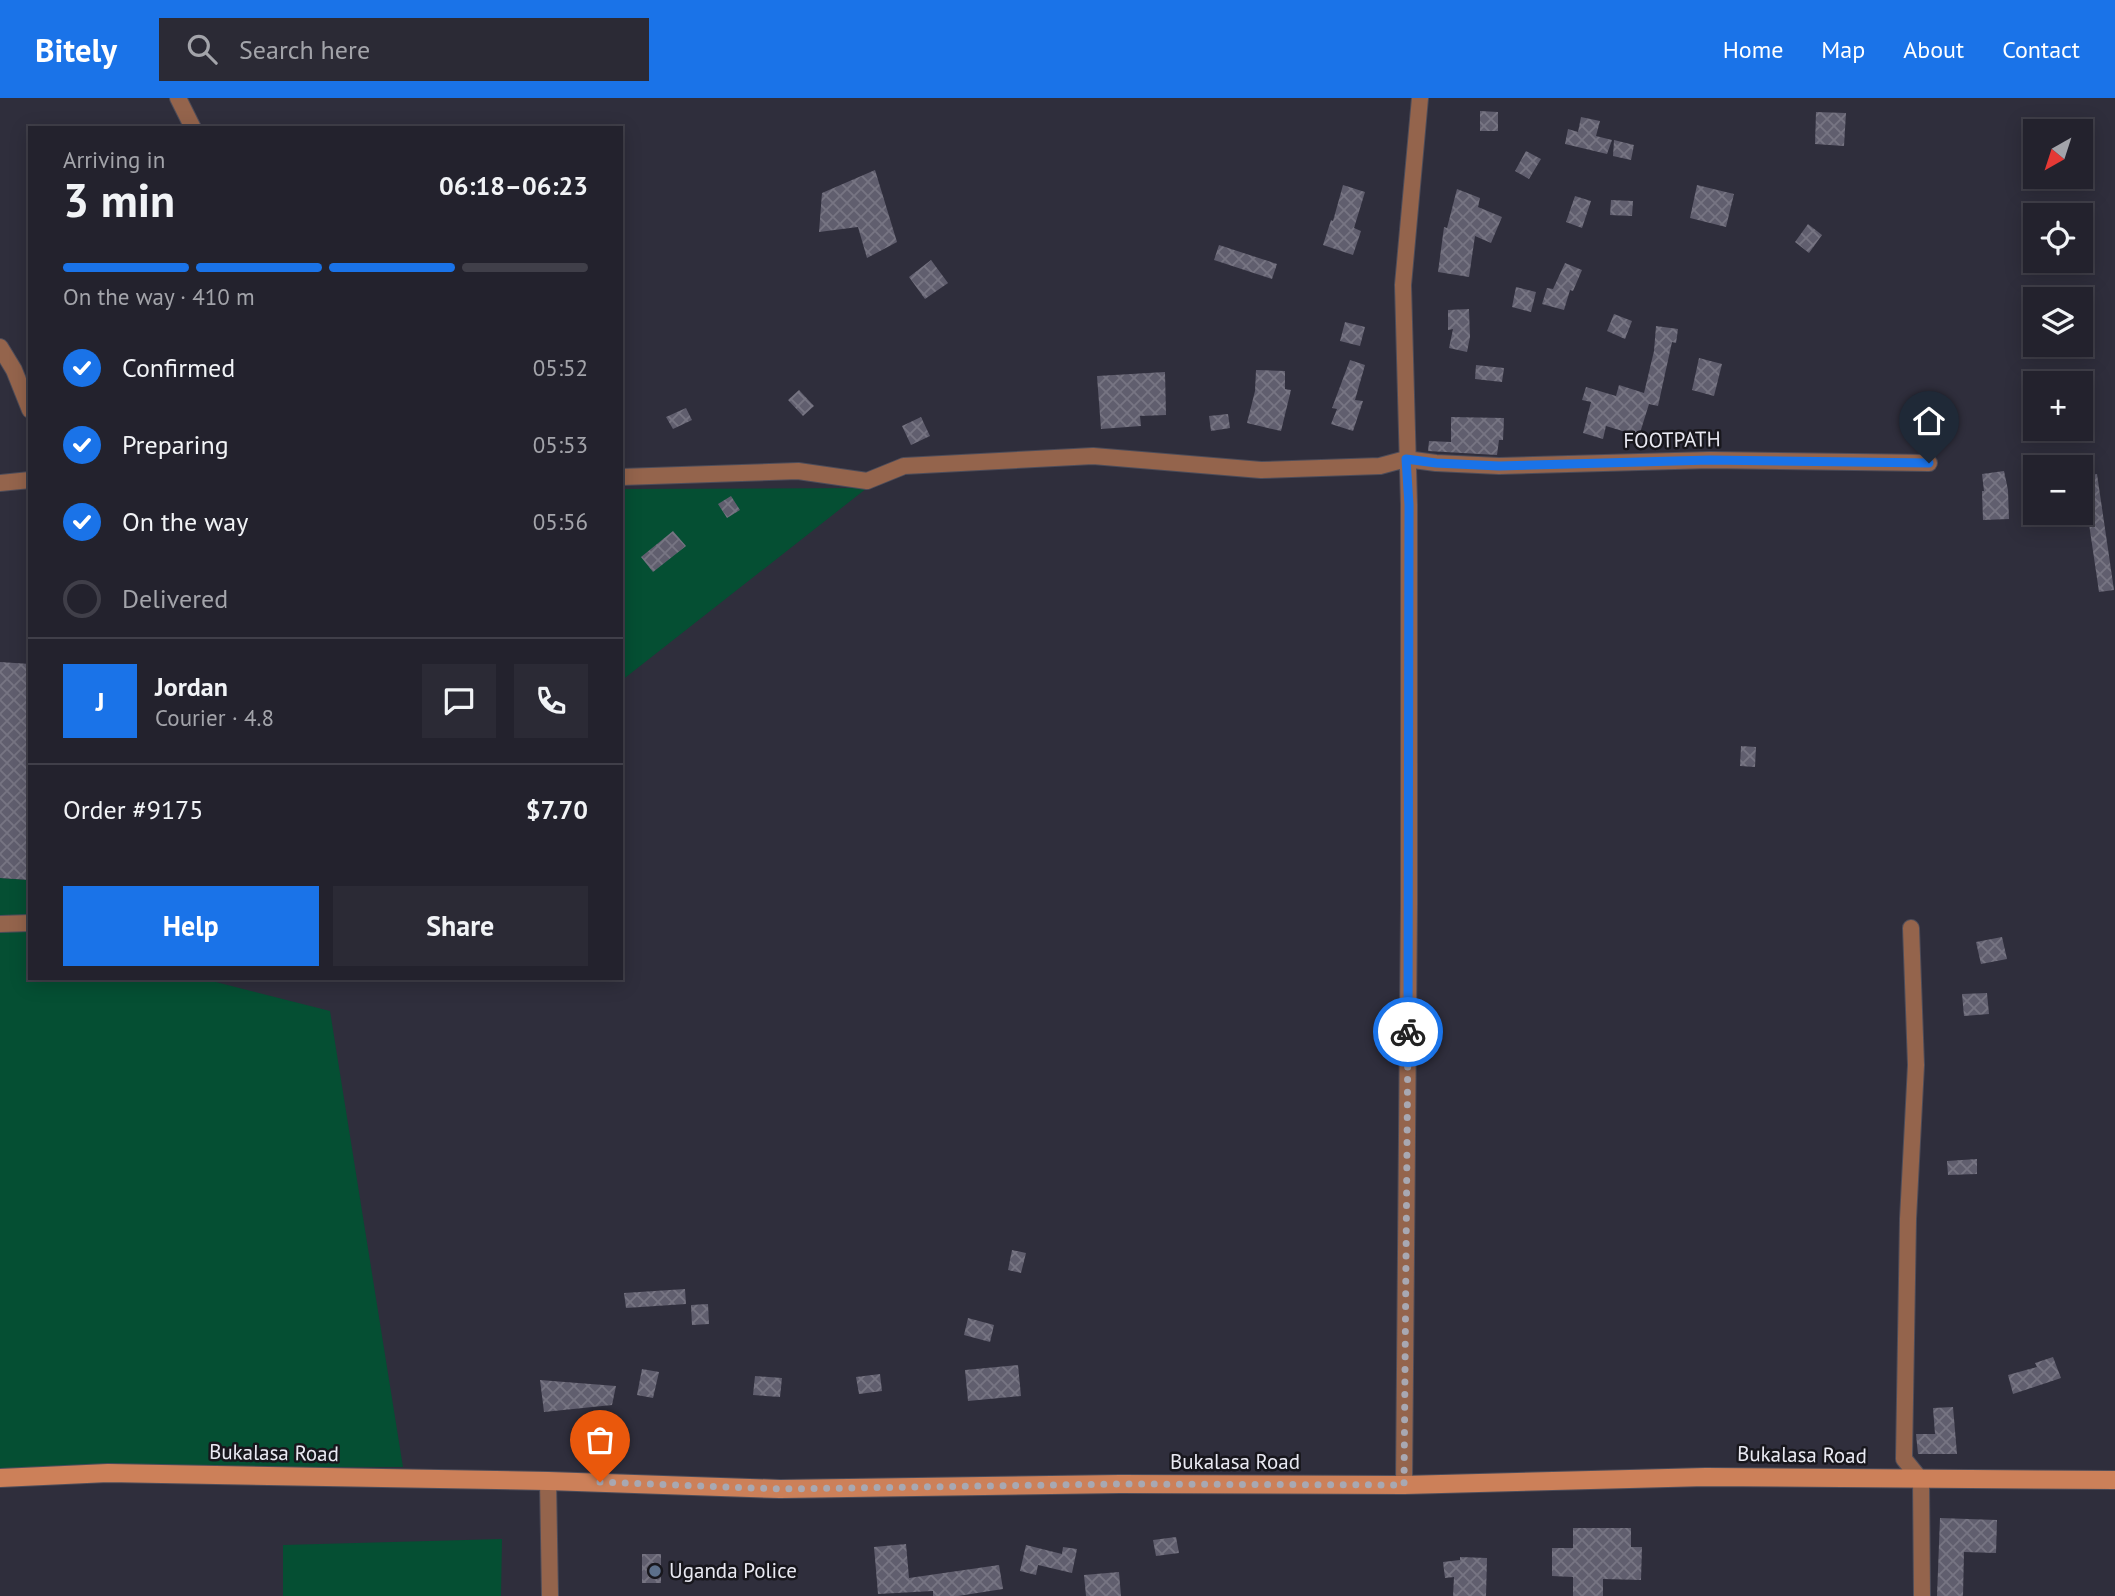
<!DOCTYPE html>
<meta charset="utf-8">
<style>
body{margin:0;font-family:"PT Sans",sans-serif;background:#2b2a35;color:#f1f3f6;height:100vh;display:flex;flex-direction:column;font-size:26px;white-space:nowrap}
*{box-sizing:border-box;margin:0}
p{font-size:23px;color:#a3a4aa}
.icon{flex:none;width:38px;height:38px;fill:none;stroke:currentColor;stroke-width:2;stroke-linecap:round;stroke-linejoin:round}
.map{position:relative;flex:1;overflow:hidden}
.side{position:absolute;left:28px;top:28px;width:595px;height:854px;display:flex;flex-direction:column;background:#23222d;border-radius:0px;box-shadow:0 4px 18px #0003,0 0 0 2px #403f49}
.side>*{flex:none}
.needle{width:46px;rotate:219deg}
.buttons{position:absolute;left:2023px;top:21px;display:grid;gap:14px}
.buttons a{display:grid;place-items:center;width:70px;height:70px;border-radius:0px;background:#23222d;box-shadow:0 4px 18px #0003,0 0 0 2px #403f49;font-size:35px}
.pin{position:absolute;display:grid;place-items:center;width:60px;height:60px;color:#fff;margin:-72px -30px;border-radius:50% 50% 50% 0;rotate:-45deg;box-shadow:0 0 7px #0007}
.pin .icon{rotate:45deg}
.courier{position:absolute;display:grid;place-items:center;width:70px;height:70px;margin:-35px;border:5px solid #1a73e8;border-radius:50%;background:#fff;color:#222;box-shadow:0 2px 9px #0007}
.summary em{font-style:normal;font-weight:600}
.summary div{display:flex;flex-direction:column-reverse}
.summary{display:flex;align-items:center;justify-content:space-between;height:119px;padding:0 35px}
h1{font-size:46px;font-weight:600;line-height:52px}
.bar{display:grid;grid-template-columns:repeat(4,1fr);gap:10px 7px;align-content:center;height:84px;padding:0 35px}
.bar i{height:9px;border-radius:5px;background:#403f49}
.bar .on{background:#1a73e8}
.bar p{grid-column:span 4}
.line{display:flex;align-items:center;gap:18px;padding:0 35px;border-top:2px solid #403f49}
.line div{flex:1}
.round{display:grid;place-items:center;flex:none;width:74px;height:74px;border-radius:0px;background:#2b2a35}
ol{padding:0 35px;list-style:none}
li{display:flex;align-items:center;gap:21px;height:77px}
li p{margin-inline-start:auto}
li .icon{padding:7px;border-radius:50%;background:#1a73e8;color:#fff;stroke-width:4}
li:last-child{color:#a3a4aa}
li i{width:38px;height:38px;border:4px solid #403f49;border-radius:50%}
.button{display:flex;gap:14px;margin-top:auto;padding:14px 35px}
.button a{flex:1;height:80px;border-radius:0px;background:#1a73e8;color:#fff;font-size:28px;font-weight:600;line-height:80px;text-align:center}
.button a+a{background:#2b2a35;color:#f1f3f6}
header{display:flex;align-items:center;gap:42px;box-sizing:border-box;height:98px;padding:0 35px;background:#1a73e8;color:#fff}
header strong{font-size:33px}
nav{display:flex;gap:38px;margin-inline-start:auto;font-size:24px}
.search{width:490px;height:63px;background:#2b2a35;display:flex;align-items:center;gap:18px;box-sizing:border-box;padding:0 24px;border-radius:0px;color:#a3a4aa;font-size:26px}
.map>svg:first-child{display:block}
</style>
<header>
<strong>Bitely</strong>
<div class="search"><svg class="icon" aria-label="search" viewBox="0 0 24 24"><circle cx="10" cy="10" r="6"/><path d="M15 15l6 6"/></svg>Search here</div>
<nav><a>Home</a><a>Map</a><a>About</a><a>Contact</a></nav>
</header>
<div class="map">
<svg width="2115" height="1498" viewBox="0 0 2115 1498">
<defs>
<pattern id="building-cross-hatch" width="8" height="8" patternUnits="userSpaceOnUse" patternTransform="scale(1.75)"><rect width="8" height="8" fill="#605e6e"/><path d="M0 0l8 8M0 8l8-8" fill="none" stroke="#777583"/></pattern>
</defs>
<rect width="100%" height="100%" fill="#2f2e3c"/>
<path fill="#054f33" d="M867,390l-246,193v-192z
M0,780l30,2v98h170l130,33 73,456 -403,3z
M502,1441l-1,57h-218v-51z"/>
<path fill="url(#building-cross-hatch)" d="M1480,13l18,1v19h-18z
M1816,14l30,1 -2,33 -29,-2z
M1581,19l19,4 -4,15 16,4 -5,14 -42,-10 3,-15 10,3z
M1614,42l20,5 -3,15 -18,-4z
M1526,53l15,8 -12,20 -14,-8z
M875,72l22,72 -30,16 -9,-31 -39,5 3,-39z
M1343,87l22,7 -11,36 7,3 -8,24 -30,-10 8,-25 2,1z
M1697,87l37,9 -8,33 -36,-9z
M1457,91l23,9 -2,9 24,10 -11,26 -16,-7 -6,41 -31,-5 6,-45 3,1z
M1575,98l16,5 -9,27 -16,-6z
M1611,102l22,1 -1,15 -22,-1z
M1808,126l14,11 -13,18 -14,-11z
M1219,147l58,19 -5,15 -58,-19z
M931,162l17,23 -23,16 -16,-22z
M1565,165l17,7 -9,21 -3,-1 -6,20 -22,-6 5,-16 6,1z
M1516,189l20,5 -5,20 -19,-5z
M1469,211l1,28 -3,15 -18,-4 4,-19 -5,1v-20z
M1614,216l18,7 -7,18 -18,-8z
M1345,224l20,5 -5,19 -20,-5z
M1656,228l22,3 -2,14 -4,-1 -14,64 -9,-2 -10,32 -33,-10 -3,13 -20,-6 8,-31 -9,-2 4,-13 30,9 3,-11 25,8 10,-42z
M1699,260l23,6 -8,32 -22,-6z
M1350,262l15,5 -10,35 8,1 -10,30 -22,-7 6,-15 -5,-1z
M1476,267l28,3 -2,14 -27,-3z
M1256,272l29,1v18l6,1 -10,41 -34,-8 8,-32z
M1165,274l1,43 -26,1 1,10 -40,3 -4,-53z
M799,292l15,16 -11,10 -15,-16z
M686,310l6,12 -19,9 -7,-12z
M1228,316l2,14 -19,3 -2,-15z
M921,319l9,19 -19,9 -9,-19z
M1451,319l53,1 -1,22h-4l-2,15 -69,-4 1,-10 22,1z
M2004,373l4,19 1,29 -26,1 -1,-29h2l-2,-17z
M2097,376l17,116 -15,2 -17,-116z
M731,398l9,14 -13,8 -9,-14z
M673,433l13,15 -33,26 -12,-15z
M0,564l30,2v216l-30,-2z
M1741,648l15,1 -1,20 -15,-1z
M2002,839l5,22 -26,5 -5,-22z
M1987,895l2,21 -25,2 -2,-22z
M1977,1061v15l-29,1 -1,-14z
M1012,1152l14,3 -5,20 -13,-3z
M685,1191l1,15 -60,4 -2,-15z
M708,1206l1,20 -17,1 -1,-20z
M968,1220l26,7 -4,17 -26,-7z
M2053,1259l8,21 -48,16 -5,-19 29,-8 -2,-4z
M1018,1267l3,31 -53,5 -3,-31z
M642,1271l17,3 -6,26 -16,-3z
M880,1276l2,17 -23,3 -3,-17z
M755,1278l27,2 -2,19 -27,-2z
M540,1282l76,6 -4,19 -68,7z
M1953,1309l4,47h-39l-2,-20h19l-2,-26z
M1940,1420l57,2 -1,33 -32,-1 -1,44h-26z
M1573,1430h58v19h11l-1,33 -38,-1v17h-30v-19l-21,-1v-28h21z
M1176,1439l3,16 -23,3 -3,-16z
M906,1446l3,34 90,-13 4,24 -45,7h-25v-5l-55,3 -4,-47z
M1026,1447l36,9 1,-7 14,2 -5,24 -34,-8 -2,10 -16,-4z
M642,1456h19v29h-19z
M1460,1459l27,1 -1,38h-33l1,-19 -9,1 -2,-16 17,-2z
M1119,1474l2,24h-35l-2,-21z"/>
<g fill="none" stroke-linecap="round" stroke-linejoin="round">
<g stroke="#4d4c59" stroke-width="18">
<path id="street" d="M178,0l15,30
M0,249l14,23 16,40
M621,379l177,-6 69,10 37,-15 189,-10 168,14 119,-4 26,-7 30,4 63,3 211,-6 219,3
M0,385l30,-3
M0,826l30,-1
M1911,830l5,137 -8,154 -4,240 17,21 1,116
M548,1383l2,115
M1404,1387l5,-580v-400l-6,-220 17,-187"/>
</g>
<g stroke="#4d4c59" stroke-width="20">
<path id="secondary" d="M0,1380l108,-5 440,8 232,8 340,-5 284,1 302,-8 409,3"/>
</g>
<use href="#street" stroke="#94644c" stroke-width="16"/>
<use href="#secondary" stroke="#cc8059" stroke-width="18"/>
</g>
<g fill="none" stroke-linecap="round" stroke-linejoin="round">
<path stroke="#a8a8b2" stroke-width="7" stroke-dasharray="0 12.6" d="M600,1384l180,7 340,-5 284,1 4,-453"/>
<path stroke="#1a73e8" stroke-width="9" d="M1408,934l1,-527 -3,-46 30,4 63,3 211,-6 219,3"/>
</g>
<circle fill="#5c6f8a" stroke="#18171d" stroke-width="2.5" cx="655" cy="1473" r="7"/>
<g text-anchor="middle" stroke-width="5" stroke-linejoin="round" paint-order="stroke">
<g font-size="21" fill="#e9e9f2" stroke="#18171d">
<text transform="translate(1672 342) rotate(-1)" y="7">FOOTPATH</text>
<text transform="translate(274 1355) rotate(1)" y="7">Bukalasa Road</text>
<text transform="translate(1802 1357) rotate(1)" y="7">Bukalasa Road</text>
<text x="1235" y="1371">Bukalasa Road</text>
</g>
<g font-size="21" fill="#e9e9f2" stroke="#18171d" text-anchor="start">
<text x="669" y="1480">Uganda Police</text>
</g>
</g>
</svg>
<div class="buttons">
<a><svg class="needle" viewBox="-14 -14 28 28"><path d="M0-13l5 13h-10z" fill="#e53935"/><path d="M0 13l5-13h-10z" fill="#a3a4aa"/></svg></a>
<a><svg class="icon" aria-label="locate" viewBox="0 0 24 24"><circle cx="12" cy="12" r="6"/><path d="M12 2v4M12 18v4M2 12h4M18 12h4"/></svg></a>
<a><svg class="icon" aria-label="layers" viewBox="0 0 24 24"><path d="M12 4l9 5-9 5-9-5zM3 14l9 5 9-5"/></svg></a>
<a>+</a>
<a>−</a>
</div>
<div class="pin" style="left:600px;top:1384px;background:#ea580c"><svg class="icon" aria-label="bag" viewBox="0 0 24 24"><path d="M5 8h14l-1 12H6zM9 8a3 3 0 0 1 6 0"/></svg></div>
<div class="pin" style="left:1929px;top:365px;background:#1f2937"><svg class="icon" aria-label="home" viewBox="0 0 24 24"><path d="M3 11l9-7 9 7M6 9v11h12V9"/></svg></div>
<div class="courier" style="left:1408px;top:934px"><svg class="icon" aria-label="bike" viewBox="0 0 24 24"><circle cx="6" cy="16" r="4"/><circle cx="18" cy="16" r="4"/><path d="M6 16l4-8h5l3 8M10 8l3 8H6M13 5h3"/></svg></div>
<section class="side">
<div class="summary"><div><h1>3 min</h1><p>Arriving in</p></div><em>06:18–06:23</em></div>
<div class="bar"><i class="on"></i><i class="on"></i><i class="on"></i><i></i><p>On the way · 410 m</p></div>
<ol>
<li><svg class="icon" aria-label="check" viewBox="0 0 24 24"><path d="M5 12l5 5 9-10"/></svg>Confirmed<p>05:52</p></li>
<li><svg class="icon" aria-label="check" viewBox="0 0 24 24"><path d="M5 12l5 5 9-10"/></svg>Preparing<p>05:53</p></li>
<li><svg class="icon" aria-label="check" viewBox="0 0 24 24"><path d="M5 12l5 5 9-10"/></svg>On the way<p>05:56</p></li>
<li><i></i>Delivered</li>
</ol>
<div class="line" style="height:126px"><b class="round" style="background:#1a73e8;color:#fff">J</b><div><b>Jordan</b><p>Courier · 4.8</p></div><a class="round"><svg class="icon" aria-label="chat" viewBox="0 0 24 24"><path d="M4 5h16v11H9l-5 4z"/></svg></a><a class="round"><svg class="icon" aria-label="phone" viewBox="0 0 24 24"><path d="M5 4h4l2 5-3 2q2 4 5 5l2-3 5 2v4C11 20 4 13 5 4z"/></svg></a></div>
<div class="line" style="height:91px"><div>Order #9175</div><b>$7.70</b></div>
<div class="button"><a>Help</a><a>Share</a></div>
</section>
</div>
